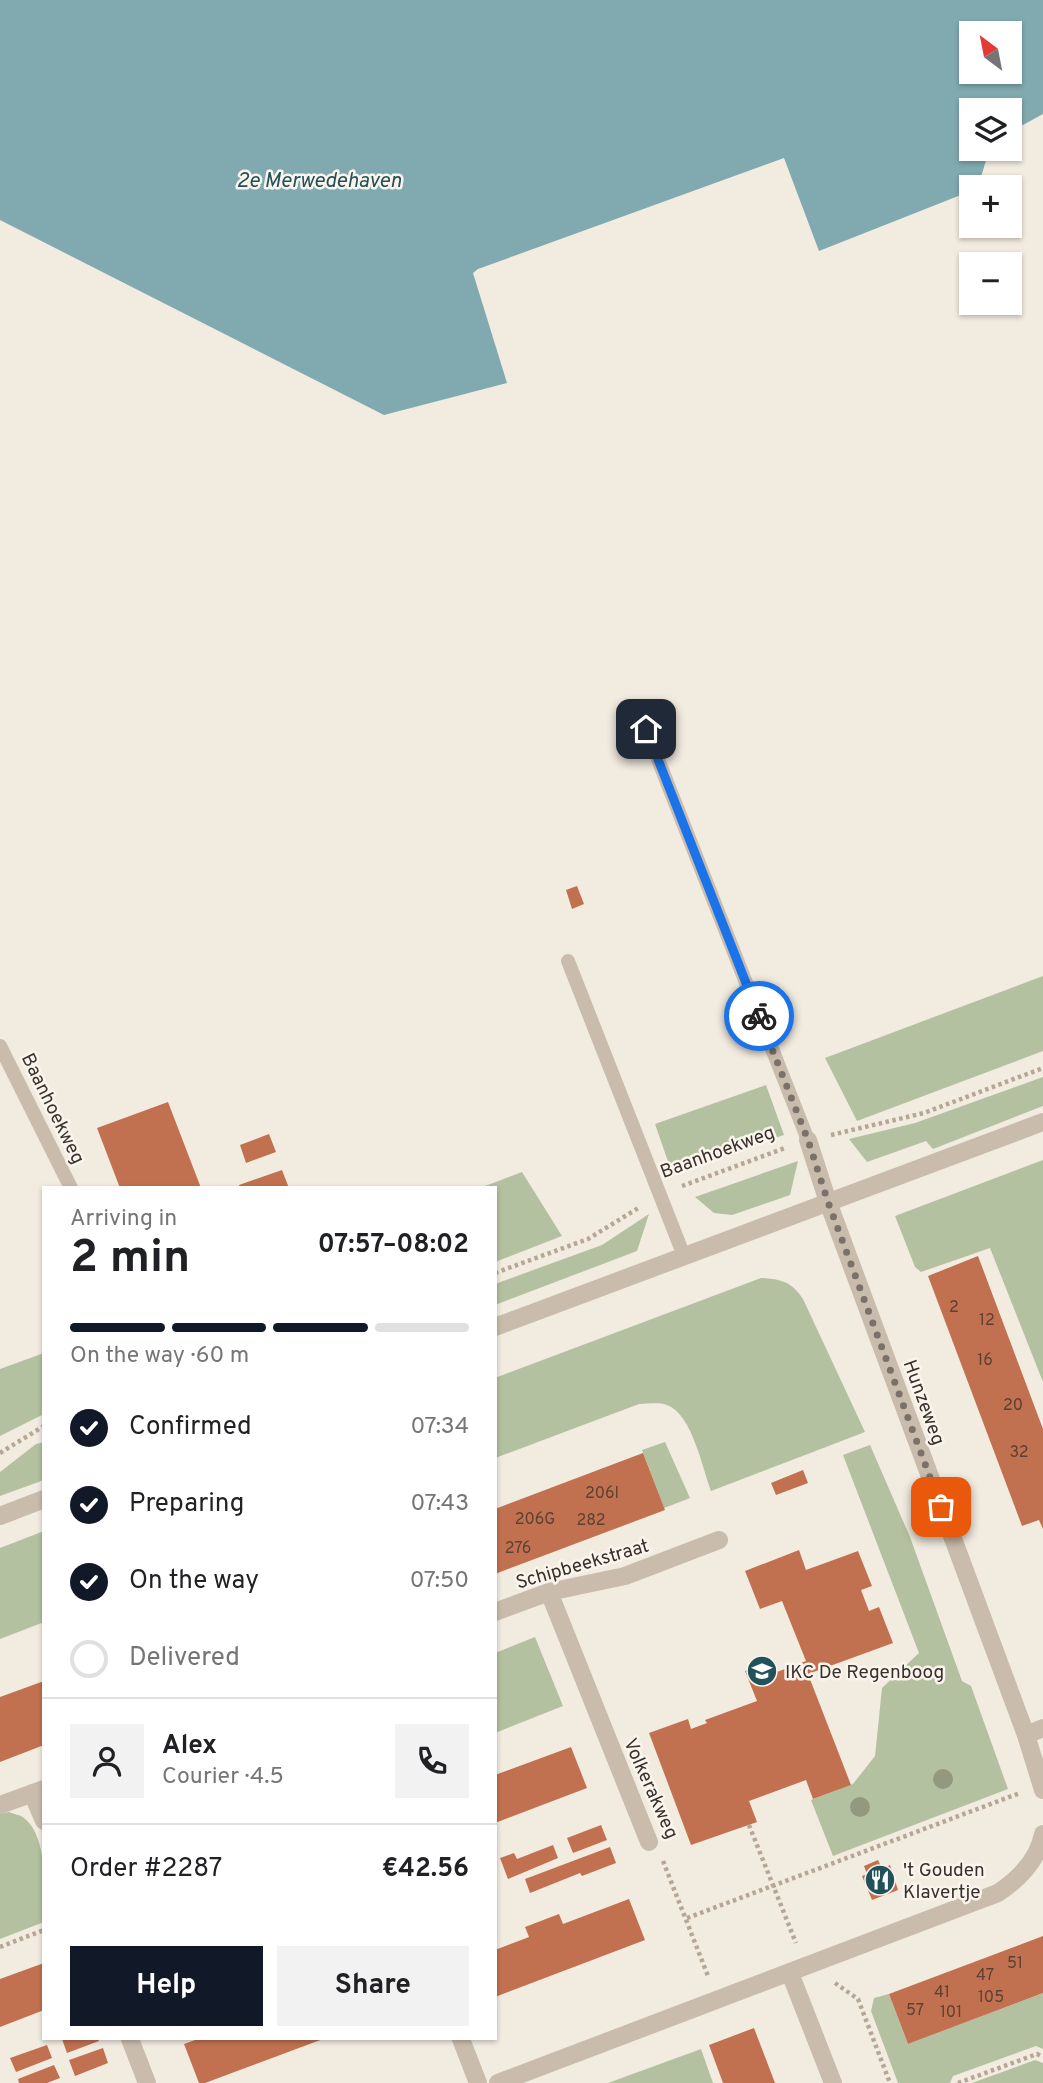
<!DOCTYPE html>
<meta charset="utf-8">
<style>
body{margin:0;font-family:Overpass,sans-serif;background:#f2f2f2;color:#202124;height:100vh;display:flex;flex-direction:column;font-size:26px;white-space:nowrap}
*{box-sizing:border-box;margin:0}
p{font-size:23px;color:#757577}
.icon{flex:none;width:38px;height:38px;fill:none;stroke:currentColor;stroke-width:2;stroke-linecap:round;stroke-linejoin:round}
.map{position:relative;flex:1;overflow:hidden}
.drawer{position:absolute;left:42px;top:1186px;width:455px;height:854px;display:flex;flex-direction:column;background:#fff;border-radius:0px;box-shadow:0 2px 5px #0004}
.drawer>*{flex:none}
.needle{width:46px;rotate:328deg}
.fabs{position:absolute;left:959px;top:21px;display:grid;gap:14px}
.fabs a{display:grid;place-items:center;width:63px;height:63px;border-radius:0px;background:#fff;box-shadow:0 2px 5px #0004;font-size:35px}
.pin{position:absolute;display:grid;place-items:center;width:60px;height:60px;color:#fff;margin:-30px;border-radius:14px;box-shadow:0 4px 10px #0006}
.courier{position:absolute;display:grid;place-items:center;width:70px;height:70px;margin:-35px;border:5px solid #1a73e8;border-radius:50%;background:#fff;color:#222;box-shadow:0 2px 9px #0007}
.overview em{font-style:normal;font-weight:700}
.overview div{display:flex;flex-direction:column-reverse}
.overview{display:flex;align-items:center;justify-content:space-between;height:119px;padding:0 28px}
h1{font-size:46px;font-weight:700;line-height:52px}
.bar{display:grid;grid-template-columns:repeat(4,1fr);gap:10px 7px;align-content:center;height:84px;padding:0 28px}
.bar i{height:9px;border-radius:5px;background:#e0e0e0}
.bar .on{background:#111827}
.bar p{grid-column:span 4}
.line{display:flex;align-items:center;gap:18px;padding:0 28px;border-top:2px solid #e0e0e0}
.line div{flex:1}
.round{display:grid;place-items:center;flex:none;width:74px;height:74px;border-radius:0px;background:#f2f2f2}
ol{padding:0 28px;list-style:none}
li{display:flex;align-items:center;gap:21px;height:77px}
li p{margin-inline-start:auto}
li .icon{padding:7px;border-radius:50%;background:#111827;color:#fff;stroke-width:4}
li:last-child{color:#757577}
li i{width:38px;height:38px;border:4px solid #e0e0e0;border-radius:50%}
.primary-button{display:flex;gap:14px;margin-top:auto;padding:14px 28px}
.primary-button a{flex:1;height:80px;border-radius:0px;background:#111827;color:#fff;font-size:28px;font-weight:700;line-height:80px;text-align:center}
.primary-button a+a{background:#f2f2f2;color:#202124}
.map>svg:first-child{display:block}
</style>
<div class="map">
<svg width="1043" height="2083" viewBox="0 0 1043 2083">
<rect width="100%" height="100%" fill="#f2ebe0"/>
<path fill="#b4c1a0" d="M1043,976v75l-186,70 -32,-63z
M1043,1077v29l-110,43 -7,-8 -59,21 -18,-23 66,-16z
M766,1085l18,50 -112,38 -17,-49z
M1043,1160v222l-53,-134 -69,24 -6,-5 -20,-51z
M798,1161l-8,34 -58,20 -18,-2 -19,-16z
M522,1172l40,64 -67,26v-74h-15z
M649,1214l-12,37 -142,54v-21l107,-39z
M761,1278c20,1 31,4 42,21l62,133 -154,59c-9,-24 -19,-77 -44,-86 -8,-3 -19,-1 -28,-1l-144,54v-80z
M44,1353v61l-44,22v-67z
M44,1442v38l-44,16v-24l36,-28z
M665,1442l25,56 -26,10 -22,-58z
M870,1445l40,92 52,144 9,5 37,103 -175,67 -22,-56 42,-16 22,-28 7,-68 37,-35 -76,-198z
M44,1531v91l-44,17v-91z
M535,1637l28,69 -68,27v-80z
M9,1812c4,2 12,3 15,6 25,19 20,76 20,104l-44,17v-125z
M1043,1993v56l-7,-3 -83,30 -3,7h-52l-27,-72 3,-13 15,-4 19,50z
M701,2049l12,34h-105z
M1035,2060l8,3v20h-71z"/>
<path fill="#80aaaf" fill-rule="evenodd" d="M0,0h1043v114l-33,18v-22h-39v39h22l-6,8 -9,30h-7v4l-152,60 -35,-93 -306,111 -5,4 34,110 -123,32 -384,-195zM971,33h39v39h-39z"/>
<path fill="#c1714f" d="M577,886l7,18 -12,5 -6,-19z
M168,1102l33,86h-81l-23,-60z
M269,1134l7,18 -30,11 -6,-18z
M282,1170l7,18h-49l-1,-3z
M978,1256l65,173v100l-4,-9 -17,6 -94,-250z
M643,1453l22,57 -170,64v-65z
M803,1470l5,13 -32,12 -5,-12z
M799,1550l7,20 52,-19 14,35 -11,4 8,21 10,-4 14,36 -85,31 43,111 -38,14 -7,-19 -57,21 8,21 -66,23 -42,-112 39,-14 3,10 16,-6 -2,-3 52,-19 -12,-30 19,-7 5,11 37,-14 -24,-60 -22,8 -15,-38z
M44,1681v64l-44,17v-65z
M571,1747l16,41 -92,35v-48z
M601,1825l6,15 -34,13 -6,-15z
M553,1845l5,13 -50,21 -8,-21 14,-5 3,6z
M610,1847l6,16 -34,13 -2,-3 -50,20 -5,-14z
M878,1860l4,9 8,-4 8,25 -26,10 -10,-24 5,-2 -3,-8z
M629,1899l16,41 -150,57v-47l34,-13 -4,-10 34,-13 4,10z
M1043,1936v57l-135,51 -19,-50z
M44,1963v47l-44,17v-48z
M754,2028l21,55h-52l-14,-38z
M62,2039h36l1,2 -32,12z
M198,2039h125l-118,44h-6l-15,-39z
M47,2045l5,13 -36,14 -6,-14z
M103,2048l5,15 -33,13 -6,-16z
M54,2065l6,13 -13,5h-28l-1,-4z"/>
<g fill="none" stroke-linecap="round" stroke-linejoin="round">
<path stroke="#b6a696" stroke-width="4.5" stroke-dasharray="3.5 3.5" stroke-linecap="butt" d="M831,1135l93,-22 119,-45
M682,1186l103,-38
M495,1273l93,-34 52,-32
M0,1453l44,-27
M749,1825l47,118
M663,1861l45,115
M687,1918l333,-125
M0,1947l44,-17
M835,1983l23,16 32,84
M958,2083l79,-29 6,3"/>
<path stroke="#cabcac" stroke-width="14" d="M646,729l162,411
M568,961l116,295
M0,1046l71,142"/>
<path stroke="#cabcac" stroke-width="18" d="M808,1140l20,62 198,533 17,55
M549,1592l100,250
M495,1612l54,-20 76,-16 94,-36
M1026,1735l17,-7
M32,1793l12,28
M0,1805l44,-16
M790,1973l43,110
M130,2039l17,44
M461,2039l17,44
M498,2083l500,-190c21,-14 40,-33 45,-59"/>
<path stroke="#cabcac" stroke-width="18" d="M495,1327l548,-205
M0,1516l44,-17"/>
</g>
<g fill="#93997f">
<circle cx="943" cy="1779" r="10"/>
<circle cx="860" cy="1807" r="10"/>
</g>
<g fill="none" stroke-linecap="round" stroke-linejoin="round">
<path stroke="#7a716a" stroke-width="7" stroke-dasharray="0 12.6" d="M759,1016l49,124 20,62 113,305"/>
<path stroke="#1a73e8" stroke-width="9" d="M646,729l113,287"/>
</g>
<defs>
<g id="school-disc" transform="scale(1.575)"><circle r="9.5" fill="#215259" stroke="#faf4ed"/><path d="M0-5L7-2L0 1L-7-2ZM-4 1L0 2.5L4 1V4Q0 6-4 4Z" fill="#fff"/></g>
<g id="restaurant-disc" transform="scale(1.575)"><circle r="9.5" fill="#215259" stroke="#faf4ed"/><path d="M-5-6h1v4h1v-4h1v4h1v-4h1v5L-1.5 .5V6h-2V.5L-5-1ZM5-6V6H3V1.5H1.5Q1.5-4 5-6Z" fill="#fff"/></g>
</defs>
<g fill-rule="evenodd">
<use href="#school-disc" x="762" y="1671"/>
<use href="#restaurant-disc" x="880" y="1880"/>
</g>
<g text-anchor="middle" stroke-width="5" stroke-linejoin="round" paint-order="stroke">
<g font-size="16" fill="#5b4034">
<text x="954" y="1312">2</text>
<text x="987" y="1325">12</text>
<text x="985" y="1365">16</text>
<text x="1013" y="1410">20</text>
<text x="1019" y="1457">32</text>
<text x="602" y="1498">206I</text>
<text x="535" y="1524">206G</text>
<text x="591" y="1525">282</text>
<text x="518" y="1553">276</text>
<text x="1015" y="1968">51</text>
<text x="985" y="1980">47</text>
<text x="942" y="1997">41</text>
<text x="991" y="2002">105</text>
<text x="915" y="2015">57</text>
<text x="951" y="2017">101</text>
</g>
<g font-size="19" fill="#39302b" stroke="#faf4ed">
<text transform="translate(54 1108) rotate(64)" y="7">Baanhoekweg</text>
<text transform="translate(717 1151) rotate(-20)" y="7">Baanhoekweg</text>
<text transform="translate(925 1402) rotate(70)" y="7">Hunzeweg</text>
<text transform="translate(582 1563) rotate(-16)" y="7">Schipbeekstraat</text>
<text transform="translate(652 1788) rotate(66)" y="7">Volkerakweg</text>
</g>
<g font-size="19" fill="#39302b" stroke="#faf4ed" text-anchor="start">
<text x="785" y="1678">IKC De Regenboog</text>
<text x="903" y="1876">'t Gouden<tspan x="903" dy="22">Klavertje</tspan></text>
</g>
<g font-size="21" font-style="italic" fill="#215259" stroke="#faf4ed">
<text x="319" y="187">2e Merwedehaven</text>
</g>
</g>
</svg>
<div class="fabs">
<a><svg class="needle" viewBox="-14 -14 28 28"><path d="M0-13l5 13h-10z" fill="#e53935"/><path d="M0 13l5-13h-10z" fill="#757577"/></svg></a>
<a><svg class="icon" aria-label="layers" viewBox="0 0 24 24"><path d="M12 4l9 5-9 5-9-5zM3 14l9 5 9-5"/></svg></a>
<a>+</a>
<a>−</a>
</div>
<div class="pin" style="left:941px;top:1507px;background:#ea580c"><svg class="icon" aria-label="bag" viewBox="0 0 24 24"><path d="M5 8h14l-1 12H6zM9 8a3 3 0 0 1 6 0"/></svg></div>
<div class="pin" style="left:646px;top:729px;background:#1f2937"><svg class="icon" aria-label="home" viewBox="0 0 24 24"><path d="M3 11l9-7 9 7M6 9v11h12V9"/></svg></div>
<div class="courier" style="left:759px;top:1016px"><svg class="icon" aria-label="bike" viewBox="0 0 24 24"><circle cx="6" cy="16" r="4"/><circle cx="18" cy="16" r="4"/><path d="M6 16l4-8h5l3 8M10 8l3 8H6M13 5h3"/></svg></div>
<section class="drawer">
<div class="overview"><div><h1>2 min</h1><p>Arriving in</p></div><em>07:57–08:02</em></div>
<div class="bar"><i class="on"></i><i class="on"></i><i class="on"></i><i></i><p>On the way · 60 m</p></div>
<ol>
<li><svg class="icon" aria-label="check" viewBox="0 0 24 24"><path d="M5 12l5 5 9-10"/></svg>Confirmed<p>07:34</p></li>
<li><svg class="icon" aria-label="check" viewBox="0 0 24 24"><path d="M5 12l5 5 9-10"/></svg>Preparing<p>07:43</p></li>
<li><svg class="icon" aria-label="check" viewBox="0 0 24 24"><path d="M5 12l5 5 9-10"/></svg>On the way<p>07:50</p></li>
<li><i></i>Delivered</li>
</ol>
<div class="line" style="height:126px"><a class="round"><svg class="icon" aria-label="person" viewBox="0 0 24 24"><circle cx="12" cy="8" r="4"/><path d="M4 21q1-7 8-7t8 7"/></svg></a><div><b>Alex</b><p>Courier · 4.5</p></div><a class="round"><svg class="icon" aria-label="phone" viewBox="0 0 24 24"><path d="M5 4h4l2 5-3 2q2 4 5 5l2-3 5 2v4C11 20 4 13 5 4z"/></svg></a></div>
<div class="line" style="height:91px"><div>Order #2287</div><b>€42.56</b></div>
<div class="primary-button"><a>Help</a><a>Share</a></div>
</section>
</div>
